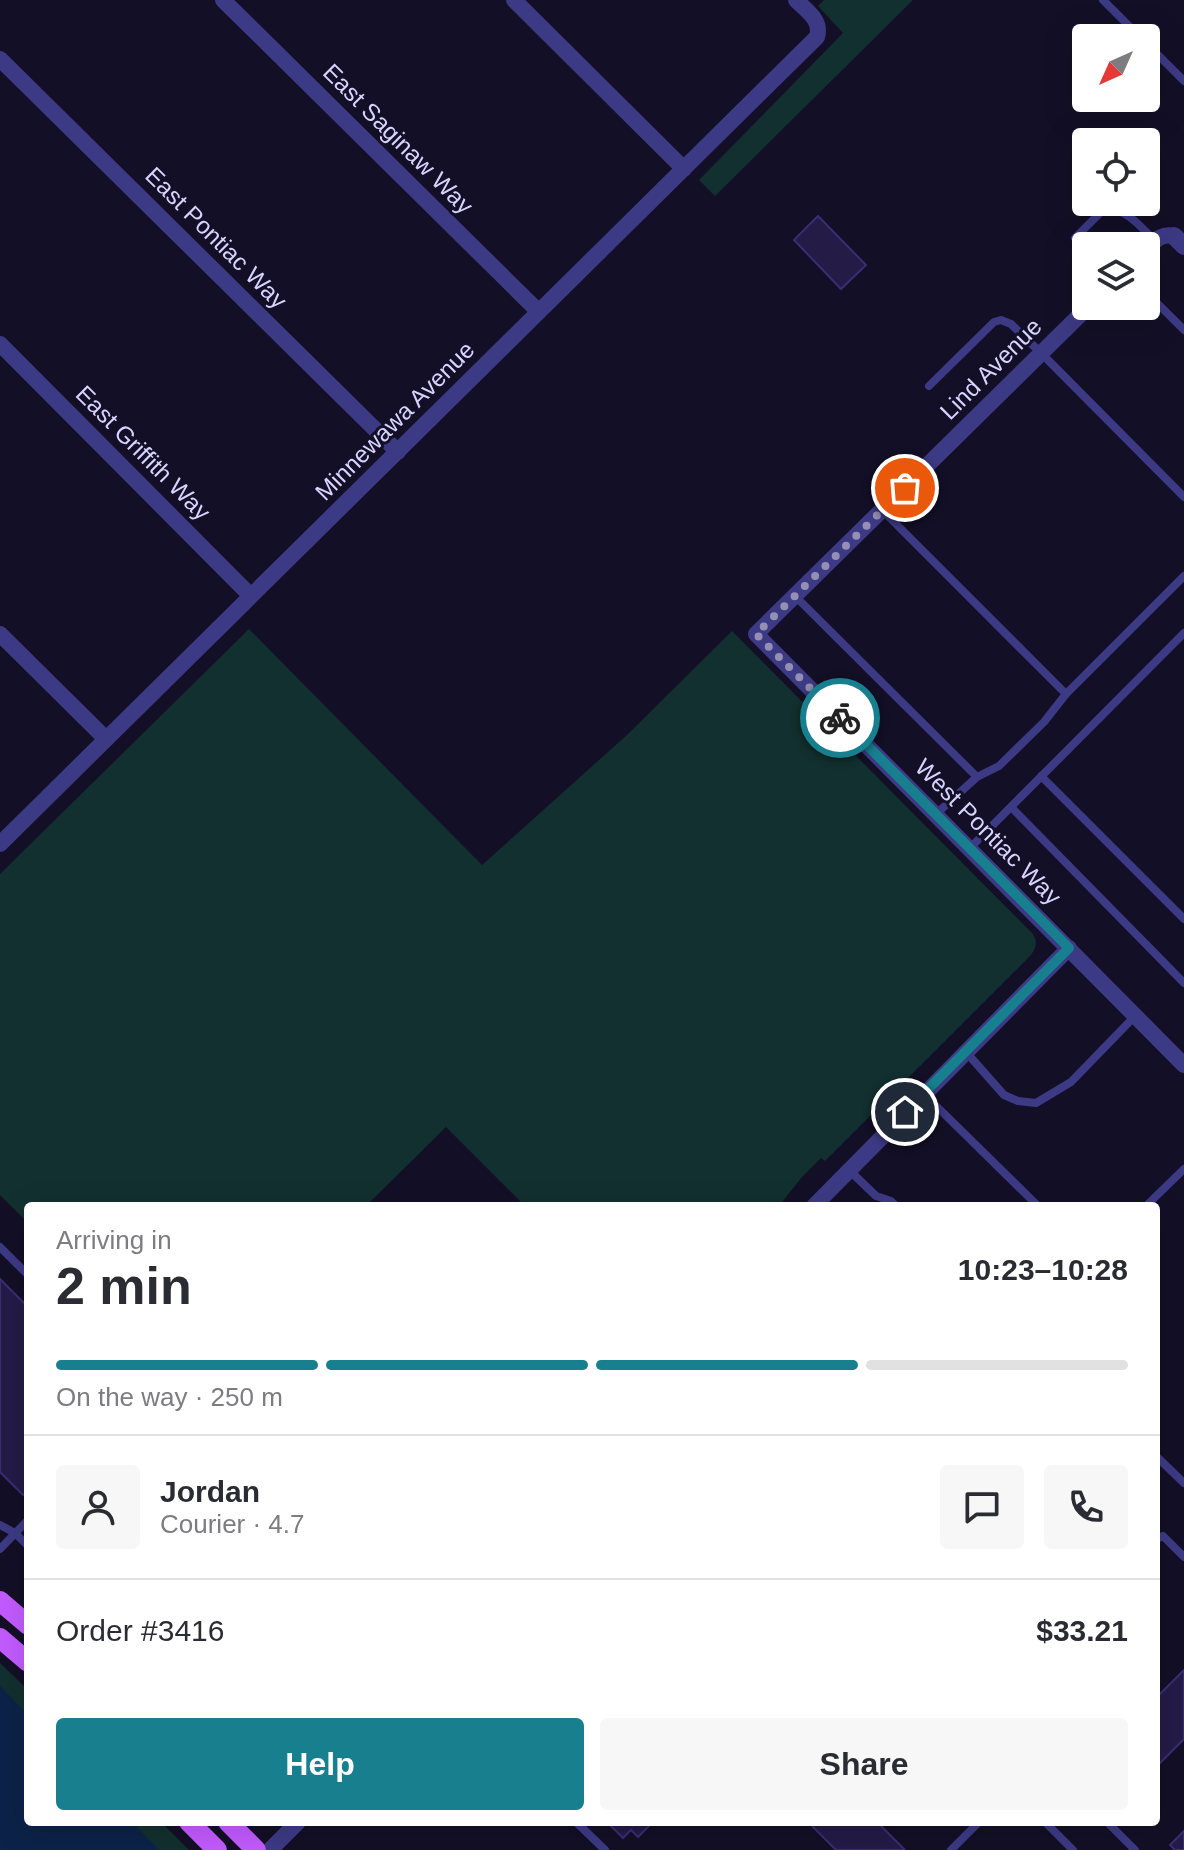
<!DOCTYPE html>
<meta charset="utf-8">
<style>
body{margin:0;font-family:Arial,sans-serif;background:#f7f7f7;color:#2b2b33;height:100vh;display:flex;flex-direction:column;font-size:30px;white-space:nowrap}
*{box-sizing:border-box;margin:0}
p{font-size:26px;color:#7c7c81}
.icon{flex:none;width:44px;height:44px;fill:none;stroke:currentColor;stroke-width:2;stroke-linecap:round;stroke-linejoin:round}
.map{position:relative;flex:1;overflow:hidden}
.drawer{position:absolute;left:24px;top:1202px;width:1136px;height:624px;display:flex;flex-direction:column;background:#fff;border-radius:8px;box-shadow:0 8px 32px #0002}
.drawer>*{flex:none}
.needle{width:52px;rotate:225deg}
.buttons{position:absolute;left:1072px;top:24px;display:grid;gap:16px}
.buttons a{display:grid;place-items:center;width:88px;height:88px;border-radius:8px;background:#fff;box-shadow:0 8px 32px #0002;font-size:40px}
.pin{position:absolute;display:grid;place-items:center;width:68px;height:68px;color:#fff;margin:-34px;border:4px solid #fff;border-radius:50%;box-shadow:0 2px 8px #0007}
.courier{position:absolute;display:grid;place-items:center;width:80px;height:80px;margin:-40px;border:6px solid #187f8f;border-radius:50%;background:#fff;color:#222;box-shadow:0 2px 10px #0007}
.head em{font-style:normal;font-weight:600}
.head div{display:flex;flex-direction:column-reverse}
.head{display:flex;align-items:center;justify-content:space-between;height:136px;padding:0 32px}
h1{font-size:52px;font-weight:600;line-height:60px}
.bar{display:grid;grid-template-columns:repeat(4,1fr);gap:12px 8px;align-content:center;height:96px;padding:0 32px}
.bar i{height:10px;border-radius:6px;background:#e1e1e2}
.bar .on{background:#187f8f}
.bar p{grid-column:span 4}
.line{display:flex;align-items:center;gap:20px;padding:0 32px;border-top:2px solid #e1e1e2}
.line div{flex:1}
.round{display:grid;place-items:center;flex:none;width:84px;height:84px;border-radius:8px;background:#f7f7f7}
.cta{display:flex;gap:16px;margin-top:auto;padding:16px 32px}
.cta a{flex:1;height:92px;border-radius:8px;background:#187f8f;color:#fff;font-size:32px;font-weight:600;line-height:92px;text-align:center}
.cta a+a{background:#f7f7f7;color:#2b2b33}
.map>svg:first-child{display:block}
</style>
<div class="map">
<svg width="1184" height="1850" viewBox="0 0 1184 1850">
<rect width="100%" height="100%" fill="#130f26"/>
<path fill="#12302f" d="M824,0h89l-198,196 -16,-16 144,-147 -25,-27z
M249,629l233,236 146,-131 104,-103 299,301c7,8 6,15 0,23l-206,206 -4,-3 -19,19 -23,29h-254l-79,-79 -80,79h-338v17l-28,-28v-321z
M0,1663l28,27v132h133l28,28h-189z"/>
<path fill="#0c2248" d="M0,1686l28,29v107h104l27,28h-159z"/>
<path fill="#241b47" stroke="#3b2d73" stroke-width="2" d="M818,216l48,49 -25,24 -47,-49z
M0,1279l28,28v184l-5,4 -23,-23z
M1184,1670v69l-28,28v-69z
M607,1822h46l-15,15 -7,-7 -8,8z
M808,1822h69l28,28h-69z
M1184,1831v19h-9l-5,-5z"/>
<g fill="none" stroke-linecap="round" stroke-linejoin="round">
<path stroke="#3d3a85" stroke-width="8" d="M1103,0l38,38
M1146,43l38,38
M1075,238l30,-30c21,0 36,19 50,33
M1146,292l38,38
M929,386l65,-64 7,-2 10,4 30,29 143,144
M882,510l184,184 118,-118
M795,596l182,181
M1041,776l143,143
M1011,807l173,176
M936,814l41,-37 22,-11 45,-44 22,-28
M970,848l214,-215
M966,1052l38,43 14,6 18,2 35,-21 65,-67
M924,1094l114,112
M849,1170l27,26 15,5 5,5
M1146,1206l38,-37
M0,1247l28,28
M1156,1456l28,27
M0,1525l15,8 13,13
M1156,1539l7,-3 21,21
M0,1549l28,-29
M576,1822l29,28
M1045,1822l28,28
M1107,1822l28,28
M951,1850l28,-28"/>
<path stroke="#3d3a85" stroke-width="16" d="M223,0l316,312
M514,0l170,169
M0,59l398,393
M1146,249c9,-8 15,-16 28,-13
M1089,306l-333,328 428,431
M0,344l251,252
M0,634l106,105
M0,844l817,-807c5,-17 -10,-26 -21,-37
M814,1206l255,-258
M270,1850l28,-28"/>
<path stroke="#3d3a85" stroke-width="18" d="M1174,236l10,10"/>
<path stroke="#c25bff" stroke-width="20" d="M0,1601l28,24
M0,1638l28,24
M189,1822l28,28
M228,1822l28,28"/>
</g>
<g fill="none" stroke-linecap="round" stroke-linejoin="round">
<path stroke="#948fb3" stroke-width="8" stroke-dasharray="0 14.4" d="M840,718l-84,-84 149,-146"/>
<path stroke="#187f8f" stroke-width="10" d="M840,718l229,230 -164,164"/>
</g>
<g text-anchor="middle" stroke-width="6" stroke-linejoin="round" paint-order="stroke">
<g font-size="24" fill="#d9d4ff" stroke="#130f26">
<text transform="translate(398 139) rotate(45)" y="8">East Saginaw Way</text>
<text transform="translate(216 238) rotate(45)" y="8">East Pontiac Way</text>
<text transform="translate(991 369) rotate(-45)" y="8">Lind Avenue</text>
<text transform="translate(395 421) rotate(-45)" y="8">Minnewawa Avenue</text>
<text transform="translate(143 453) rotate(45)" y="8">East Griffith Way</text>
<text transform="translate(988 832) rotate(45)" y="8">West Pontiac Way</text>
</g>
</g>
</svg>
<div class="buttons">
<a><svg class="needle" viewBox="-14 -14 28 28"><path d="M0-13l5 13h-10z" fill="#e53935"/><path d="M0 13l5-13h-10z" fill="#7c7c81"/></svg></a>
<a><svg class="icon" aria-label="locate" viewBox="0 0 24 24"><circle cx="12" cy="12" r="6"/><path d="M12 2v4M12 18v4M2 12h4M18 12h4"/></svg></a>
<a><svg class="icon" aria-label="layers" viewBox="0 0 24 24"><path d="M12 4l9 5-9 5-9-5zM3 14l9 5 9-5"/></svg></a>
</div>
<div class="pin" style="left:905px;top:488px;background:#ea580c"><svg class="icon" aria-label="bag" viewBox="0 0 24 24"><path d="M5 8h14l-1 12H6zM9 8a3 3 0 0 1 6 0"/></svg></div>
<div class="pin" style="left:905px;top:1112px;background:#1f2937"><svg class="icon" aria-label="home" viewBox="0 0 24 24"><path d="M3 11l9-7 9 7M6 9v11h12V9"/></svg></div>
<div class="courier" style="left:840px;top:718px"><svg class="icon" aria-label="bike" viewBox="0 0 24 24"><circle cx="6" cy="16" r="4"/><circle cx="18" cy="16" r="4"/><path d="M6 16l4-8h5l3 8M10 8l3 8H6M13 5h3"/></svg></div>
<section class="drawer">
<div class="head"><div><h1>2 min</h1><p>Arriving in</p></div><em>10:23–10:28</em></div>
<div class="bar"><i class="on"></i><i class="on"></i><i class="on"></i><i></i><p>On the way · 250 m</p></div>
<div class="line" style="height:144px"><a class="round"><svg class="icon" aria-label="person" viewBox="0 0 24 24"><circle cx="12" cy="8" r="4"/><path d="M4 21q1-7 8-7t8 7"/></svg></a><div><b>Jordan</b><p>Courier · 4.7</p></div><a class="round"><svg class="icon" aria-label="chat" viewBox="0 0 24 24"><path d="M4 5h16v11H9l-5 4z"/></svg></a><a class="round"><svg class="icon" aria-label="phone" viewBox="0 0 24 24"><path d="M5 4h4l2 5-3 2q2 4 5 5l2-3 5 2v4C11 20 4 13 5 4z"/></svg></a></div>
<div class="line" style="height:104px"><div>Order #3416</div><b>$33.21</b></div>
<div class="cta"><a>Help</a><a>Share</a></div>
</section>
</div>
